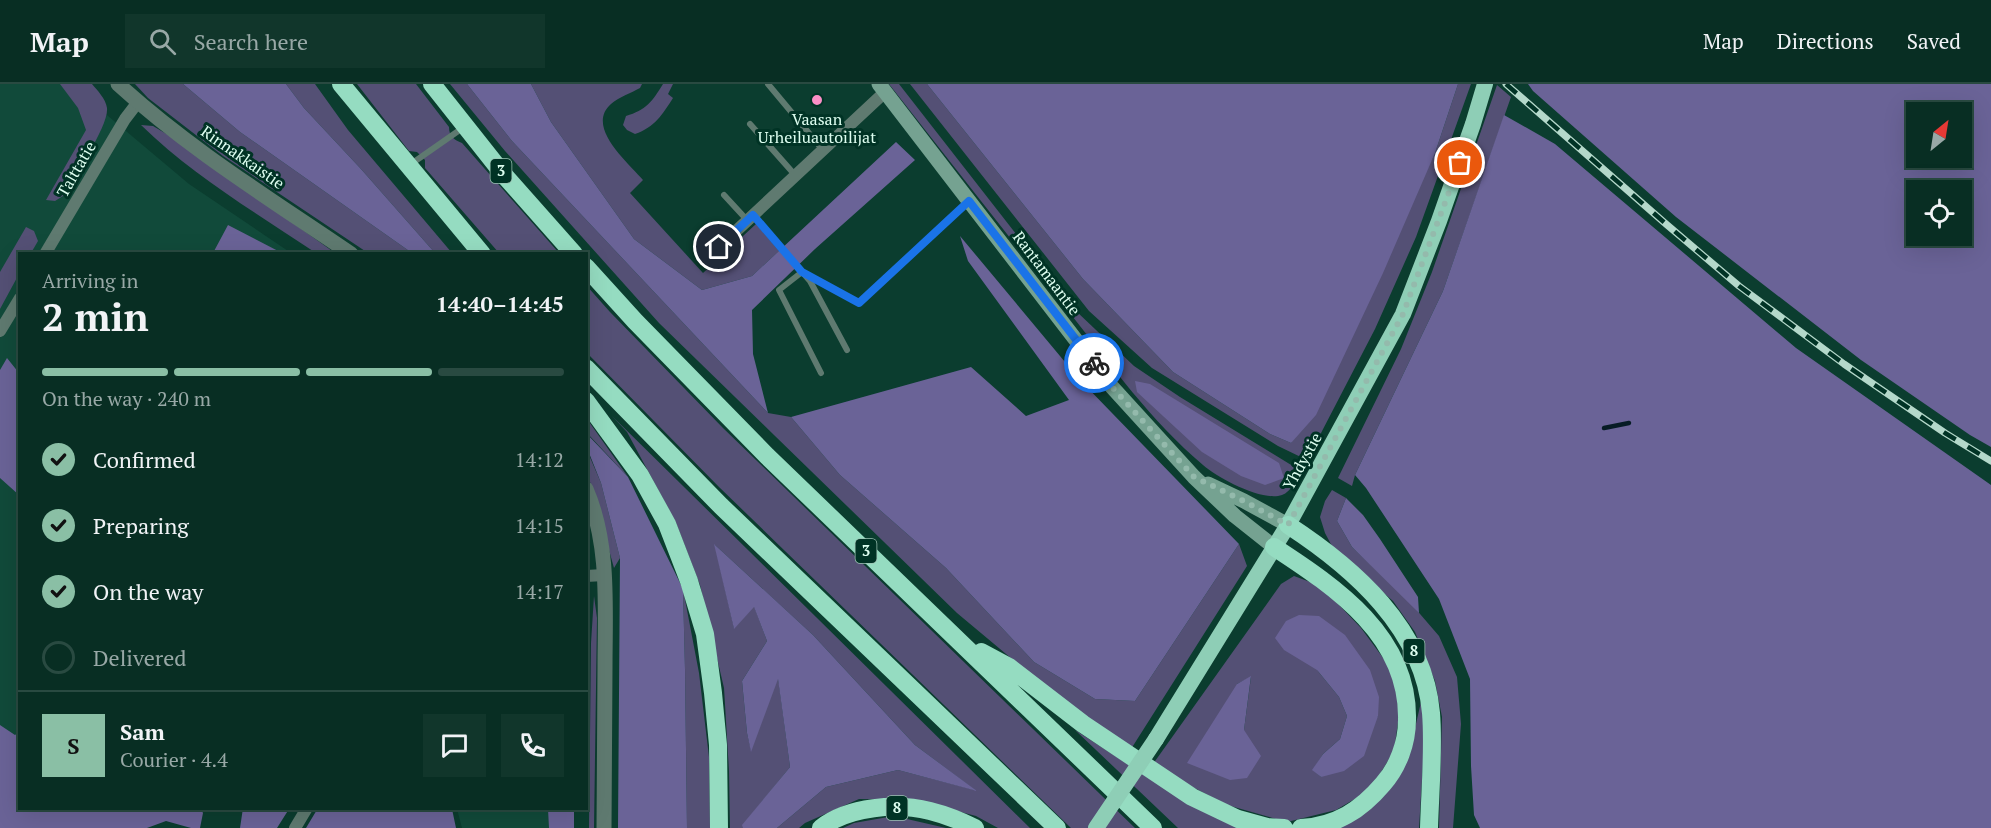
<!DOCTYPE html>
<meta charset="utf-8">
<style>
body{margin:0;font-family:"PT Serif",serif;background:#11362b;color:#f1f3f6;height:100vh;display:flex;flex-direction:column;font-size:22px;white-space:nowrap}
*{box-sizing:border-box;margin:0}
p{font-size:20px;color:#98a8a6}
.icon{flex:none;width:33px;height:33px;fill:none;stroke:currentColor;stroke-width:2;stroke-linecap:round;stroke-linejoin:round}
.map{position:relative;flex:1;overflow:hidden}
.sheet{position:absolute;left:18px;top:168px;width:570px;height:558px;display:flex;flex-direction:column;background:#082e23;border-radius:0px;box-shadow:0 6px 24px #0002,0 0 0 2px #294a41}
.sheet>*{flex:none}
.needle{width:39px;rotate:30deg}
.controls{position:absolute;left:1906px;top:18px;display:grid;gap:12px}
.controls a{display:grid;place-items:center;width:66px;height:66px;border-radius:0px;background:#082e23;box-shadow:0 6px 24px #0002,0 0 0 2px #294a41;font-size:30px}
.pin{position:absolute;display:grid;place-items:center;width:51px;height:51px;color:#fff;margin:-26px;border:3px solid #fff;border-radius:50%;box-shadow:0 2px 6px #0007}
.courier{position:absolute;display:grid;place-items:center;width:60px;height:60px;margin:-30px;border:4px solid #1a73e8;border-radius:50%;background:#fff;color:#222;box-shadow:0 2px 8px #0007}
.headline em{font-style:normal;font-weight:700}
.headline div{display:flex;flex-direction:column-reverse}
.headline{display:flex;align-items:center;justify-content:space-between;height:102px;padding:0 24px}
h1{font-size:39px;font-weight:700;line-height:45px}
.bar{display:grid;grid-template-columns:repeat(4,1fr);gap:9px 6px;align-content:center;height:72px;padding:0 24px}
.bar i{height:8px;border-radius:4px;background:#294a41}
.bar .current{background:#8abfa5}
.bar p{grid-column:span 4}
.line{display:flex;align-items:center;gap:15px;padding:0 24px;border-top:2px solid #294a41}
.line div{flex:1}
.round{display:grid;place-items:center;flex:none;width:63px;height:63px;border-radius:0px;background:#11362b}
ol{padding:0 24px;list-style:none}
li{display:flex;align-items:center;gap:18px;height:66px}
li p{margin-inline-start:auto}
li .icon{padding:6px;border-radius:50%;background:#8abfa5;color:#111;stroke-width:4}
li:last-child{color:#98a8a6}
li i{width:33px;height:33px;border:3px solid #294a41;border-radius:50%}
header{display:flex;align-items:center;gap:36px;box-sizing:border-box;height:84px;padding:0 30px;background:#082e23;border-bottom:2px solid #294a41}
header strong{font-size:28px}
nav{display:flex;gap:33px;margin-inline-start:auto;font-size:21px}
.search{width:420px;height:54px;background:#11362b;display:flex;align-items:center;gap:15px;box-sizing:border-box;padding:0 21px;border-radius:0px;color:#98a8a6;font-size:22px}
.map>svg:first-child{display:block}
</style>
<header>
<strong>Map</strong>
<div class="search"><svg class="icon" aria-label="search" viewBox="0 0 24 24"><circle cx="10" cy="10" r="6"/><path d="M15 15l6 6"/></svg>Search here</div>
<nav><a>Map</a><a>Directions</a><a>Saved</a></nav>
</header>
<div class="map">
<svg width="1991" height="744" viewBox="0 0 1991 744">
<rect width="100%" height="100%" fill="#0b3d2f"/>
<path fill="#114a3a" d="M0,0h70l119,100 102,69 -271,1v554l-9,20h-11z
M457,725h114l-1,19h-108z"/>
<path fill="#545075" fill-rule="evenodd" d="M60,0h32c5,6 14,15 15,24 2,18 -34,70 -44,88l-8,5 -9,-1 40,-70 -8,-22z
M135,0h48l57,48 172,121h-44l-145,-97 -75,-58z
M286,0h29l33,46 104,123h-17l-74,-84 -57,-61z
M357,0h59l33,43c0,9 5,13 13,16l97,110h-60l-74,-85v-8l-8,-8 -8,-1z
M450,0h17l45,57 256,272 23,4 49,58 106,93 88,94 61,37 40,2 104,-157 8,22 -116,183 -77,-55 -97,-81 -183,-178 -115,-112 -154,-172z
M531,0h111l-2,4c-9,5 -21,9 -29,16 -26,23 17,58 32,76l-13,13 73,80 53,-49 23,27 -27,25 -50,14 -68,-51 -83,-117z
M663,0h10l-5,10 5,4c-11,17 -18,29 -38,36l-8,-4 -4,-5 3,-9c20,-6 26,-14 37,-32z
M889,0h10l177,227 58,55 46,31 121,74c-4,8 -10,21 -19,24 -20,7 -64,-17 -79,-30 -52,-44 -92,-100 -134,-153 -61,-76 -120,-152 -180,-228z
M910,0h17l156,195 90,93 97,62 21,9 144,-290 23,-69h13l-55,153 -41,92 -68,131 -29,-14 -126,-78 -63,-57z
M1497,1l14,12 -68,194 -88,184 -3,11 -14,-8 63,-129 31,-77z
M141,41l12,1 22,13 160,114h-19c-60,-40 -124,-78 -175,-128z
M26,143l8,4 4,10 -7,12 -11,1 -1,20 -19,35v-37z
M586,201l24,27 113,116 412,400h-64l-352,-341 -132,-134z
M612,332l418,412h-32l-22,-12 -61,-16 -56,-1 -54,24 -6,5h-22l49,-41 72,-17 77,20 -60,-45 -102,-110 -98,-90 19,83 20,-22 13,35 -25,40 5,52 4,17 27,-73 12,90 -47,58v3h-13l-1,-57 -5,-83 -24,-103 -24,-62 -49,-91z
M586,335h1l41,58 -41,-44z
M586,364l15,35 19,75 -6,10 -27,-97z
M1332,406l14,8 -9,23 15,26 56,53 31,36 18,41 4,47 -8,104h-14l3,-111 -7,-36 -20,-49 -22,-31 -59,-51 -9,-17 -5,-16 5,-16z
M1294,492l27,10 40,42 34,46 4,41 -5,36 -24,39 -34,20 -49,12 -60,-17 -46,-24 -28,-17 128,-180zM1317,586l61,46 -57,61 -8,-7 10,-16 17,-15 7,-23 -8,-19zM1251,593l-7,53 -7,-46z
M683,505l16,84 10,84 1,71h-23l-2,-159z
M594,512l3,22 -3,210h-5l2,-185z
M1421,618l4,30 -6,96h-83l76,-87z
M1075,646l121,78 50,20h-68z
M894,732l52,12h-103l11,-5z"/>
<path fill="#6a6397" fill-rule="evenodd" d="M183,0h103l18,24 57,61 74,84h-23l-172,-121z
M467,0h64l20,38 83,117 68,51 50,-14 144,-134 19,18 -100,89 -63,61 1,44 15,59 -256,-272z
M927,0h531l-23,69 -52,120 -67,142 -25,28 -21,-9 -97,-62 -90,-93z
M1528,0h463v363l-21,-12 -109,-75 -185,-143 -143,-126zM1917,28h45v46h-45zM1917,106h45v46h-45z
M1504,31l51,29 241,204 195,137v343h-511l-6,-13 -3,-49 -1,-87 -31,-80 -73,-111 -11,-13 88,-184z
M228,141l54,28h-69z
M960,152l120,144 159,164 -104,157 -40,-2 -61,-37 -88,-94 -106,-93 -49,-58 180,-50 55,49 43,-16 -101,-139z
M7,274l12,15v122l-19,-17v-108z
M1135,297l15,3 129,79 5,15 -19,7 -24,-9 -39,-24 -65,-60z
M586,349l42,44 55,112 2,80 2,159h-69l2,-270 -19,-75 -14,-35z
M1346,414l17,17 17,24 38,58 1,16 -67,-66 -15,-26z
M714,460l99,91 102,110 62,46 -79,-21 -72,17 -49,41h-34l-1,-3 48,-58 -12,-88 -27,73 -4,-19 -5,-52 25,-40 -13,-34 -20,22z
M1299,531l20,1 26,19 25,35 9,27 -1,19 -14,40 -20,15 -23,6 -9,-7 11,-16 17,-15 7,-23 -8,-19 -22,-27 -33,-20 -9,-12 11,-17z
M1251,592l-7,54 17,26 -14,22 -17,2 -43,-17 50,-79z
M0,641l15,10 4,-3 1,76 181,1 2,4 -3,15h-9l-25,-7 -19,7h-147z
M243,724h46v1l-12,19h-37z
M318,724l134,1 4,19h-150z
M548,725h26v19h-25z"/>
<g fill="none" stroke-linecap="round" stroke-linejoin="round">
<path stroke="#071c25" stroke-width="4.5" d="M1604,344l25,-5"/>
<path stroke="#5f7a70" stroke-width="6" d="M768,0l55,66
M750,40l45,51
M411,80l53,-37
M724,111l23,25
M753,131l57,66 37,69
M821,289l-42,-83 23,-18 57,31 110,-102"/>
<path stroke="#5f7a70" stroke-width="12" d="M45,170l80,-135 13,-17
M705,176l180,-168
M0,247l20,-33
M586,492l18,-1
M295,744l12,-20"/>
<path stroke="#5f7a70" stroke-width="15" d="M118,0c71,65 154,116 233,170
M586,405c24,55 19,119 19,178 0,53 -1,107 -1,161"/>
<path stroke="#75a291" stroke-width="15" d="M879,0l233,303 82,90 41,39 39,31
M1208,400l36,17 44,24"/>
<path stroke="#8eceb6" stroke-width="16" d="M1156,655l132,-214 115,-211 36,-93 34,-97 12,-40"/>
<path stroke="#95dcc1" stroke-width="18" d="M341,0l141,170
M432,0l72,91 70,79
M586,183l49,54 132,135 386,372
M586,284l135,138 336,322
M586,317l54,74 27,49 22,57 16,53 8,59 5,52 1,83
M1288,441c66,43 136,104 143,188 3,35 -1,79 -2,115
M1274,463c63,41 135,90 133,173 0,23 -9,47 -24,64 -22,26 -47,42 -82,44
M981,568l28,15 74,57 109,73 46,22 29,8 17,1
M821,744c28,-22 76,-25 109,-17 16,4 31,10 45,17"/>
<g stroke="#b4d8ca" stroke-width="7">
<path id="rail" d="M1506,0l160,140 73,62 105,78 101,69 46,28"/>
</g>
<use href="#rail" stroke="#003325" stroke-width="4.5" stroke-dasharray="14" stroke-linecap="butt"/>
<path stroke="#8eceb6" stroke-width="16" d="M1096,744l60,-89"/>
</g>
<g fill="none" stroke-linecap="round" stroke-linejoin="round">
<path stroke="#94baac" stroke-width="6" stroke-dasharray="0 10.8" d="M1094,279l18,24 82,90 50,24 44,24 115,-211 57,-151"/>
<path stroke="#1a73e8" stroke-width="8" d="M719,163l34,-32 49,57 57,31 110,-102 125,162"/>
</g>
<circle fill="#fa8fc6" stroke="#003325" stroke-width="2" cx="817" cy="16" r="6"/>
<g text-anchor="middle" stroke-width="6" stroke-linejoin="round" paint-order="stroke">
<g fill="#003325" stroke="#9bc1b3" stroke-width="1.5">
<rect x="490.5" y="75" width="21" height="24" rx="4.5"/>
<rect x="855.5" y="455" width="21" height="24" rx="4.5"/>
<rect x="1403.5" y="555" width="21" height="24" rx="4.5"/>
<rect x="886.5" y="712" width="21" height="24" rx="4.5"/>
</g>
<g font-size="15" font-weight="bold" fill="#ddfef0">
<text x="501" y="92">3</text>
<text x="866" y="472">3</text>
<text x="1414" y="572">8</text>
<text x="897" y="729">8</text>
</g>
<g font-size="16" fill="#ddfef0" stroke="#003325">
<text x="817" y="41">Vaasan<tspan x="817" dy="18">Urheiluautoilijat</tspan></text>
</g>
<g font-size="16" fill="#ddfef0" stroke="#003325">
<text transform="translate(243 73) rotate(35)" y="6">Rinnakkaistie</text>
<text transform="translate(76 85) rotate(-60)" y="6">Talttatie</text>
<text transform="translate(1047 189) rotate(53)" y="6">Rantamaantie</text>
<text transform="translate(1302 377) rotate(-61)" y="6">Yhdystie</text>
</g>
</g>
</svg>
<div class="controls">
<a><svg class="needle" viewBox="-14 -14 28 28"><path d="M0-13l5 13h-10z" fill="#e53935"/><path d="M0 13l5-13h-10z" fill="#98a8a6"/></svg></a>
<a><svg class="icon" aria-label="locate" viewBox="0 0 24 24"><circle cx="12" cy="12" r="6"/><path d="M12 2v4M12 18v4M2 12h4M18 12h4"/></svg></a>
</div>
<div class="pin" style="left:1460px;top:79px;background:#ea580c"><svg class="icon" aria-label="bag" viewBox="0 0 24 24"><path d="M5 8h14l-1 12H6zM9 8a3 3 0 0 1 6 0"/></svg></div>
<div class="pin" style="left:719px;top:163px;background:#1f2937"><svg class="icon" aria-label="home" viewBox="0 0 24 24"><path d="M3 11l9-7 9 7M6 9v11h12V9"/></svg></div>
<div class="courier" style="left:1094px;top:279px"><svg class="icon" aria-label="bike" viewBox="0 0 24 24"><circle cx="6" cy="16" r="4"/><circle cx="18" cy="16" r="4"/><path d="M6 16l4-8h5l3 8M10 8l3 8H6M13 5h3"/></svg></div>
<section class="sheet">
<div class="headline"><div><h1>2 min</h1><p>Arriving in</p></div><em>14:40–14:45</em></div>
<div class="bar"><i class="current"></i><i class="current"></i><i class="current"></i><i></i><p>On the way · 240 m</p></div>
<ol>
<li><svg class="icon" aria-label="check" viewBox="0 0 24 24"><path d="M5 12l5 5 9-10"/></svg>Confirmed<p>14:12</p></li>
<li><svg class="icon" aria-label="check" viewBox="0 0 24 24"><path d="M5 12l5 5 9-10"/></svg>Preparing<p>14:15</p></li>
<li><svg class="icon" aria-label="check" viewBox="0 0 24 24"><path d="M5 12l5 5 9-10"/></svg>On the way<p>14:17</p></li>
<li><i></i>Delivered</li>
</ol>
<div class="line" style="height:108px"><b class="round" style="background:#8abfa5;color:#111">S</b><div><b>Sam</b><p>Courier · 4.4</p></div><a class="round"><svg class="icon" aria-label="chat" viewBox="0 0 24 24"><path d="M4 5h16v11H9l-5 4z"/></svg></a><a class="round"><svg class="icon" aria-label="phone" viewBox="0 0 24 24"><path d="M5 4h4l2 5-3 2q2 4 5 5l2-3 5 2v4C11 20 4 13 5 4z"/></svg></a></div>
</section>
</div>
